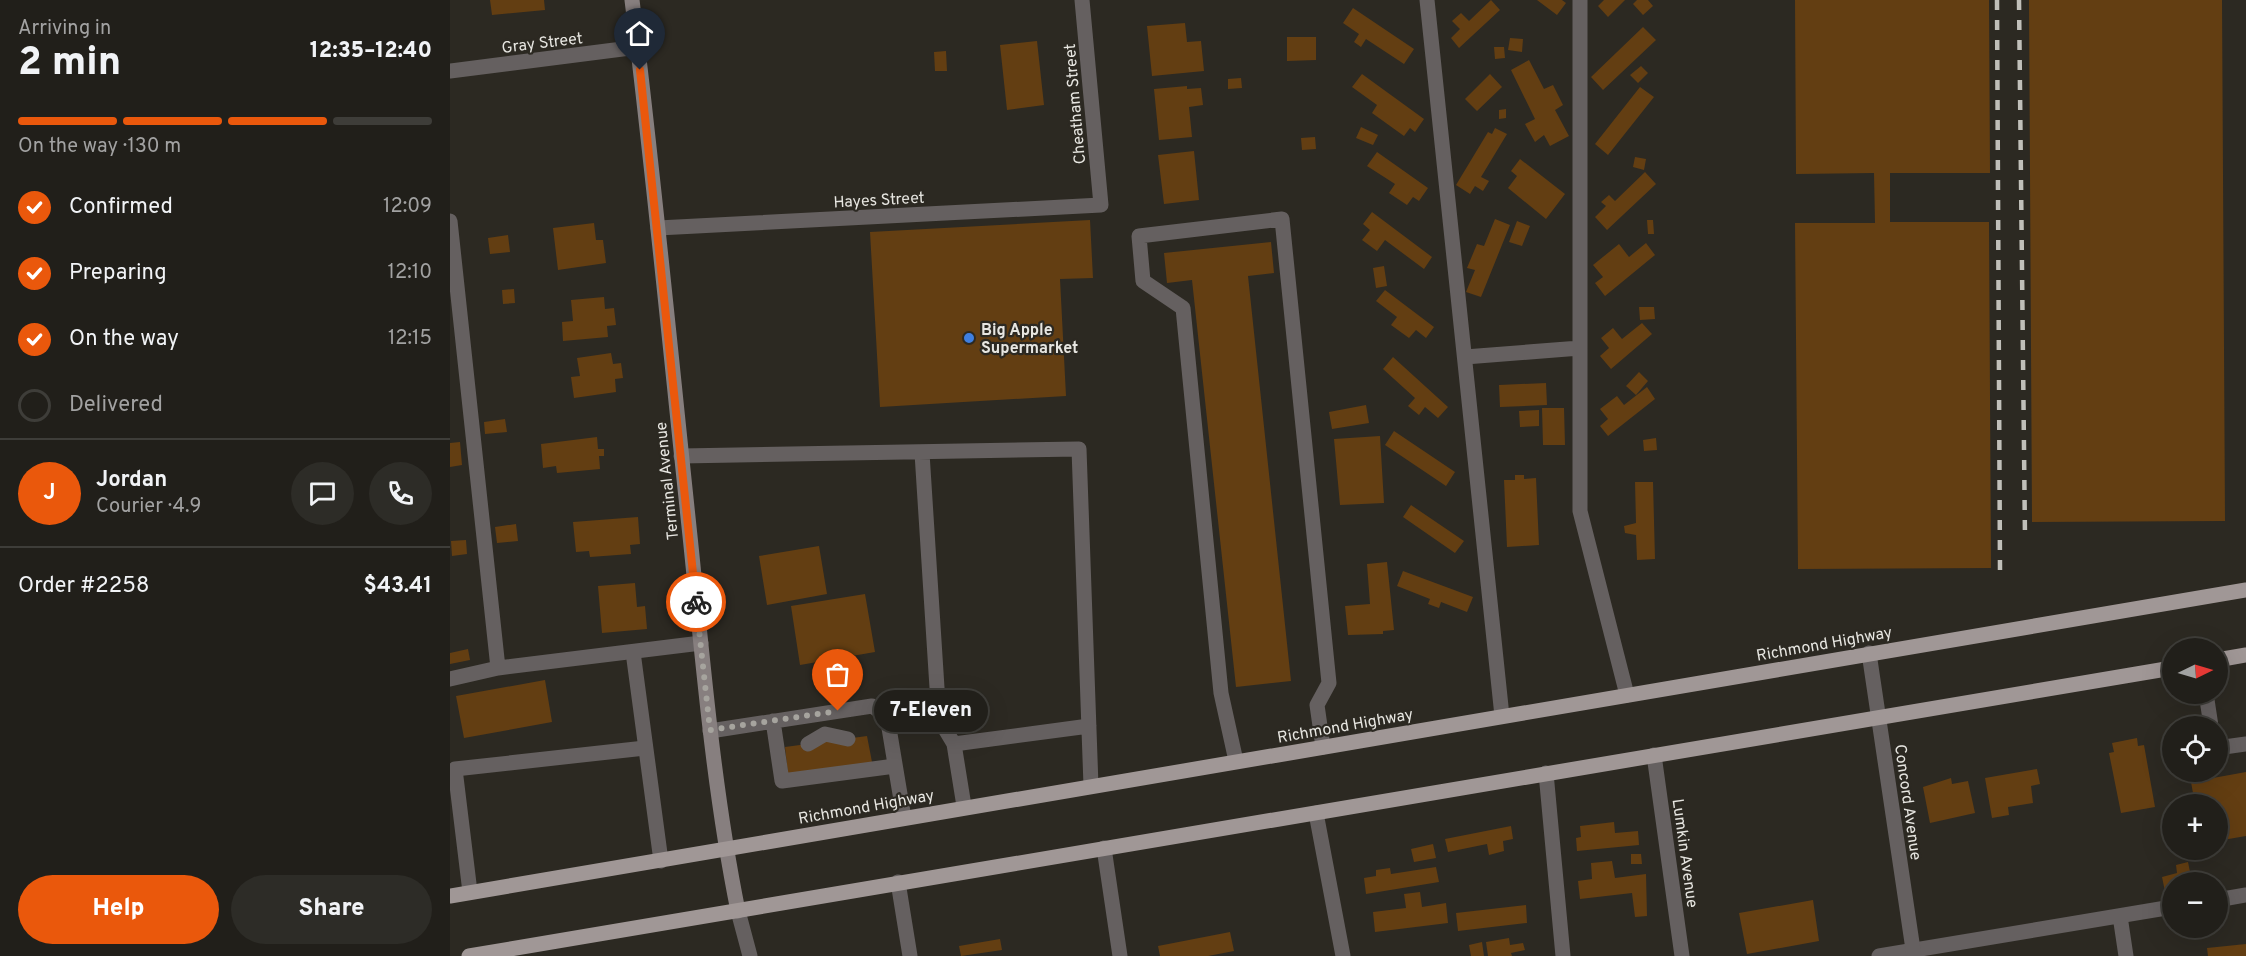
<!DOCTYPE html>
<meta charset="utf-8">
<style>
body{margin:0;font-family:Overpass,sans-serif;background:#2d2c27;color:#f1f3f6;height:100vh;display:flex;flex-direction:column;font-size:22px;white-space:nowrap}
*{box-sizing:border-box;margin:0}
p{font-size:20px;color:#a2a2a2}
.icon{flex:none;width:33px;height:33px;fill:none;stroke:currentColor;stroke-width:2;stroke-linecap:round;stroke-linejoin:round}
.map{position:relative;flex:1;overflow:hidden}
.drawer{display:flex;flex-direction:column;background:#211f1a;width:450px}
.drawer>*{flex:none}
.needle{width:39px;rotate:85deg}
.buttons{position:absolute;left:1712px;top:638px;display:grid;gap:12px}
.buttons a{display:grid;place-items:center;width:66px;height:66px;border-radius:50%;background:#211f1a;box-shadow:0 6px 24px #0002,0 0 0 2px #3e3d39;font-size:30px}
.pin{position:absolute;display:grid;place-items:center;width:51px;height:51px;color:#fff;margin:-62px -26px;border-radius:50% 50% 50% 0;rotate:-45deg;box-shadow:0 0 6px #0007}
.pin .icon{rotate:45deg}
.courier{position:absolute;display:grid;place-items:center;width:60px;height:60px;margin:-30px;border:4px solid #ea580c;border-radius:50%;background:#fff;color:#222;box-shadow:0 2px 8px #0007}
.bubble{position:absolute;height:42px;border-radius:21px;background:#211f1a;box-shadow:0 6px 24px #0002,0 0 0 2px #3e3d39;font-size:20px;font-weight:800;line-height:42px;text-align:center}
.summary em{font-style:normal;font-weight:800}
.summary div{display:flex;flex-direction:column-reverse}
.summary{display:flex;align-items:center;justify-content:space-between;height:102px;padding:0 18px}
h1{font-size:39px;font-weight:800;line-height:45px}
.bar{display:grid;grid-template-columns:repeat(4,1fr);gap:9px 6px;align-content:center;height:72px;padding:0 18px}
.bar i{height:8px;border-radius:4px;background:#3e3d39}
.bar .on{background:#ea580c}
.bar p{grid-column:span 4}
.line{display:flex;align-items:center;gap:15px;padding:0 18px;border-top:2px solid #3e3d39}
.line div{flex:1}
.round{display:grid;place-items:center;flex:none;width:63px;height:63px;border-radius:32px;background:#2d2c27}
ol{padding:0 18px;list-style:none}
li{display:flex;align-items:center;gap:18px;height:66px}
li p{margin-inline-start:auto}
li .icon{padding:6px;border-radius:50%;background:#ea580c;color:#fff;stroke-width:4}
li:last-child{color:#a2a2a2}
li i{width:33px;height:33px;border:3px solid #3e3d39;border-radius:50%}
.primary-button{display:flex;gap:12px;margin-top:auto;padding:12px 18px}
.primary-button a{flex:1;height:69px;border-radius:36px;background:#ea580c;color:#fff;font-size:24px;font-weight:800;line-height:69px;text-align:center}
.primary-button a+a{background:#2d2c27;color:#f1f3f6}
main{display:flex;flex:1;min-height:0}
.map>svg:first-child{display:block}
</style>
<main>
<section class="drawer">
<div class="summary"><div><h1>2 min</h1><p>Arriving in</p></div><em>12:35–12:40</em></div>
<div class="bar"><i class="on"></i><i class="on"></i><i class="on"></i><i></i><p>On the way · 130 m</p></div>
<ol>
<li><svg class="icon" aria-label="check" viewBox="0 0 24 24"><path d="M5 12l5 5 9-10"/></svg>Confirmed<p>12:09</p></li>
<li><svg class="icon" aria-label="check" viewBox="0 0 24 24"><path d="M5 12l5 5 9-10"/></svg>Preparing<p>12:10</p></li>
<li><svg class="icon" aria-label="check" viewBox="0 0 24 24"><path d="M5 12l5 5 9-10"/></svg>On the way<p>12:15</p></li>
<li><i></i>Delivered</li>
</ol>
<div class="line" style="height:108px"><b class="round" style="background:#ea580c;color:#fff">J</b><div><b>Jordan</b><p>Courier · 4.9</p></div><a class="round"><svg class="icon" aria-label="chat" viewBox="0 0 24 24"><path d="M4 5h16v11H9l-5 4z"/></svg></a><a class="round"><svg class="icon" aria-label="phone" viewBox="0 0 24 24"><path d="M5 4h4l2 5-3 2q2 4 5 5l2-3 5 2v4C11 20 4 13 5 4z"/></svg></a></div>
<div class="line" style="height:78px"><div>Order #2258</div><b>$43.41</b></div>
<div class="primary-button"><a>Help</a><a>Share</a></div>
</section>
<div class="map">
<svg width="1796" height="956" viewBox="0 0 1796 956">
<rect width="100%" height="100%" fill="#2c2922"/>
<path fill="#633e12" d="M40,0h54l1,10 -53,5z
M1041,0l9,10 -41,38 -8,-10 9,-9 -8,-8 9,-8 8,8z
M1087,0h25l4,3 -9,12z
M1154,0h21l-17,17 -10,-11z
M1187,0h11l5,6 -10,9 -10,-11z
M1345,0h194l1,173h-100v49h99l2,346 -193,1 -3,-346h80l-1,-50 -78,1z
M1579,0h193l3,521 -193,1z
M903,8l61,41 -10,15 -38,-25 -5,8 -7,-5 5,-8 -16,-11z
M735,23l2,19 14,-1 3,30 -52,5 -5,-50z
M1193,27l13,13 -53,50 -12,-13z
M837,37h29v23l-29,1z
M1060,38l13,1 -1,13 -14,-2z
M587,41l7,64 -37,5 -7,-65z
M1044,47h10l1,11 -10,1z
M496,51l1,20h-12l-1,-19z
M1079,60l15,29 9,-4 10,20 -8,5 14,26 -19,10 -6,-11 -9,7 -10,-18 10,-5 -24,-49z
M1191,66l7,7 -10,10 -8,-8z
M912,74l62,45 -9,13 -5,-4 -6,8 -32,-23 5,-8 -25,-18z
M1040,74l12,13 -25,24 -12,-12z
M791,78l1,10 -14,1v-10z
M737,86v3l14,-1 2,17 -14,2 3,30 -33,3 -5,-51z
M1190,87l14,10 -46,58 -13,-11z
M1056,109v9l-7,1v-9z
M911,127l17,8 -5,10 -17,-7z
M1045,128l12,6 -26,43 8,4 -6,10 -8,-5 -5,8 -14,-9 32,-53 4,2z
M865,137l1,12 -14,1 -1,-12z
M744,151l5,49 -35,4 -6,-49z
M927,152l51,36 -9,13 -6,-4 -6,8 -18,-12 6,-9 -28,-18z
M1185,157l11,2 -2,11 -11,-3z
M1070,159l45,35 -19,25 -38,-31 9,-12 -6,-5z
M1195,172l11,12 -49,46 -12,-13 11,-11 -5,-4 8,-7 6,6z
M922,212l60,45 -8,12 -39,-29 -8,11 -15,-11 8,-10 -7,-6z
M1045,219l15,6 -29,72 -15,-5 9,-22 -8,-2 10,-24 7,2z
M640,220l3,58 -33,1 6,117 -186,11 -10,-175z
M1197,220h6l1,14h-6z
M1067,221l13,5 -8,20 -13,-4z
M144,223l2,17h7l3,23 -48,7 -5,-42z
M58,235l2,17 -20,2 -2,-16z
M821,242l3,31 -26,3 43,405 -55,6 -44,-407 -25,3 -3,-30z
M1196,243l9,12 -50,41 -10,-13 8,-6 -10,-12 26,-21 10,13z
M934,266l3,20 -11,2 -3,-20z
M64,289l1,14 -12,1 -1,-14z
M935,290l49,37 -8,11 -10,-8 -7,8 -18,-13 6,-8 -21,-16z
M154,297l1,12 9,-1 2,17 -9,1 1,11 -45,4 -1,-19 11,-1 -2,-21z
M1189,307h15l1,12 -15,1z
M1192,323l10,11 -41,35 -11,-13 9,-8 -8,-10 12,-10 9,11z
M161,353l2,11 8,-1 2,15 -8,1 1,13 -42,6 -3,-21 9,-1 -3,-18z
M943,357l55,50 -10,11 -13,-11 -6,8 -11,-9 7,-8 -32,-29z
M1189,372l9,9 -12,14 -10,-9z
M1096,383l1,22 -47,2 -1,-22z
M1197,387l8,12 -47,37 -8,-10 8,-7 -8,-10 17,-13 7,9z
M916,405l3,18 -37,6 -3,-17z
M1092,408h22l1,37h-22z
M1089,410v16l-19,1 -1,-16z
M55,419l2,13 -22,2 -1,-12z
M944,431l61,41 -9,14 -61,-41z
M930,436l4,67 -44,2 -6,-66z
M147,437l1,12h6v7h-5l1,13 -43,4 -1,-7 -13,2 -2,-24z
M1206,438l1,12 -13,1 -1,-11z
M10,442l2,23 -12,2v-24z
M1065,475h9v4l12,-1 3,67 -32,2 -3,-67h11z
M1185,482h18l2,77 -18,1 -1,-25 -11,-2 -1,-7 12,-3z
M961,505l53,36 -9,12 -52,-36z
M188,517l2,27 -10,1 1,9 -41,3 -1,-6 -13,1 -3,-30z
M66,524l2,17 -21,2 -2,-16z
M16,540l1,14 -15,2 -1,-15z
M369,546l8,48 -60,11 -8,-49z
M937,562l7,68 -11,1v3l-35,1 -3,-29 25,-2 -3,-40z
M953,571l70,26 -6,15 -26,-10 -2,6 -11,-4 2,-5 -33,-13z
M185,583l2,24 8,-1 2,23 -45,4 -4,-47z
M415,594l10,58 -75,13 -9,-59z
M18,649l2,11 -20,4v-11z
M95,680l7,42 -88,16 -8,-42z
M417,736l5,26 -84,13 -3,-28z
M1687,738l1,8 6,-1 11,62 -34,6 -12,-60 5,-1 -2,-9z
M1587,769l3,15 -9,2 2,17 -25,4 1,8 -17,3 -7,-40z
M1796,772v64l-29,5v-37h-22l-4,-22z
M1501,778l1,6 16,-3 7,32 -45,10 -7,-36z
M1164,822l1,11 23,-2 1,14 -62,6 -1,-13 5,-1 -1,-11z
M1061,826l2,13 -10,2 1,10 -15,4 -2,-11 -39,8 -3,-13z
M983,844l3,14 -22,4 -3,-13z
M1181,854h10l1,10h-11z
M1162,861l3,17 31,-4 1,42 -12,1 -3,-24 -52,6 -2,-18 14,-2 -1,-16z
M1738,862l4,20h-20v18l-5,1 -5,-24 15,-4 -1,-8z
M986,867l3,15 -73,12 -2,-16 12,-2v-6l14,-2 1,6z
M970,892l2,15 24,-4 2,20 -73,9 -2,-20 33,-4 -2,-14z
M1363,900l6,41 -72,13 -8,-41z
M1076,905l1,18 -69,8 -2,-18z
M780,932l4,19 -26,5h-48l-2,-10z
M1059,938l1,7 13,-2 2,7 -14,3 1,3h-24l-2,-14z
M550,939l2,11 -41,6 -2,-10z
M1032,942l2,14h-13l-2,-11z
M1796,944v12h-38l-1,-8z"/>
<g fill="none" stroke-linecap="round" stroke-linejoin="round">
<path stroke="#656060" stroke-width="15" d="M0,221l48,447 -48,11
M472,453l17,266 15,25
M231,456l398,-7 12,337
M183,652l28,209
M48,668l203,-25
M1756,693l5,33
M323,721l9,60 113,-15
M260,731l162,-25 15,10 17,102
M358,744l17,-10 23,5
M1767,748l29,-4
M786,761l-15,-68 -38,-385 -40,-27 -4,-45 143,-17 47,464 -12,22 6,42
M514,806l-10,-62 135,-18
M448,882l12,74
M20,892l-15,-123 190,-21
M1767,900l29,-5
M1670,916l6,40
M1429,956l293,-49"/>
<path stroke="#656060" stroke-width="15" d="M977,0l75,716
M1130,0v511l47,184
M0,71l188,-24
M208,228l443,-23 -19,-205
M1015,357l115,-9
M1419,653l45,303
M1204,755l28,201
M1096,773l17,183
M866,813l27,143
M654,848l16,108
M288,911l12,45"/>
<path stroke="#877f7f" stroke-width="15" d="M182,0c22,178 39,357 58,536 13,126 23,251 48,375"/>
<path stroke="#a09796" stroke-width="15" d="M1767,660l29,-5
M0,896l1796,-306
M19,956l1703,-288"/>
<path stroke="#c1c0ba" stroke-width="4.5" stroke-dasharray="10 10" stroke-linecap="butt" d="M1547,0l3,570
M1569,0l6,538"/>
</g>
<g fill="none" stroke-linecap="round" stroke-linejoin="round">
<path stroke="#a6a49e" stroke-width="6" stroke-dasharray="0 10.8" d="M246,602l14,128 128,-19"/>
<path stroke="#ea580c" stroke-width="8" d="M190,70l56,532"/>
</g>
<circle fill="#3f7fe0" stroke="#2c2922" stroke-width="2" cx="519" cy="338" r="6"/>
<g text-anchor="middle" stroke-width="4.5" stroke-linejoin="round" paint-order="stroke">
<g font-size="16" fill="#e7e6e1" stroke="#2c2922">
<text transform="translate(92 42) rotate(-7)" y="6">Gray Street</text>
<text transform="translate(624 104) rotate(-95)" y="6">Cheatham Street</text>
<text transform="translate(429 199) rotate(-3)" y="6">Hayes Street</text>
<text transform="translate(216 481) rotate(-96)" y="6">Terminal Avenue</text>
<text transform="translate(1374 643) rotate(-10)" y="6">Richmond Highway</text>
<text transform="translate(895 725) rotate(-10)" y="6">Richmond Highway</text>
<text transform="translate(1459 802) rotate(82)" y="6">Concord Avenue</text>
<text transform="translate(416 806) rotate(-10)" y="6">Richmond Highway</text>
<text transform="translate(1236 853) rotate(82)" y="6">Lumkin Avenue</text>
</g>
<g font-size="16" font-weight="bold" fill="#e7e6e1" stroke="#2c2922" text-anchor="start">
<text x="531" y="335">Big Apple<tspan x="531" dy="18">Supermarket</tspan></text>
</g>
</g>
</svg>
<div class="buttons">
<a><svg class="needle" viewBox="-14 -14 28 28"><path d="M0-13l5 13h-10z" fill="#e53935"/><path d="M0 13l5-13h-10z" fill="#a2a2a2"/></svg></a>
<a><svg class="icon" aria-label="locate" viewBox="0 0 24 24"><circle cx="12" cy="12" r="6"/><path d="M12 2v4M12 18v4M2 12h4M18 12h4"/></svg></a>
<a>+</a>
<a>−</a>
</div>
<div class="pin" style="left:388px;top:711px;background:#ea580c"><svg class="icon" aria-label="bag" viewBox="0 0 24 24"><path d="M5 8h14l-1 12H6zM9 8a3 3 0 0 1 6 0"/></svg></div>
<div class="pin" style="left:190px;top:70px;background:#1f2937"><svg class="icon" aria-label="home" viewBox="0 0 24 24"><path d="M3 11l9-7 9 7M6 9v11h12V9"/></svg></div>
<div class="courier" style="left:246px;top:602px"><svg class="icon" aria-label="bike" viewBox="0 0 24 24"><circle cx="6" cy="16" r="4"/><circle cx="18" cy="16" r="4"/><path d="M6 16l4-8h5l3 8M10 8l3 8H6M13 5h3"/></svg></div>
<div class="bubble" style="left:424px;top:690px;width:114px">7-Eleven</div>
</div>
</main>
